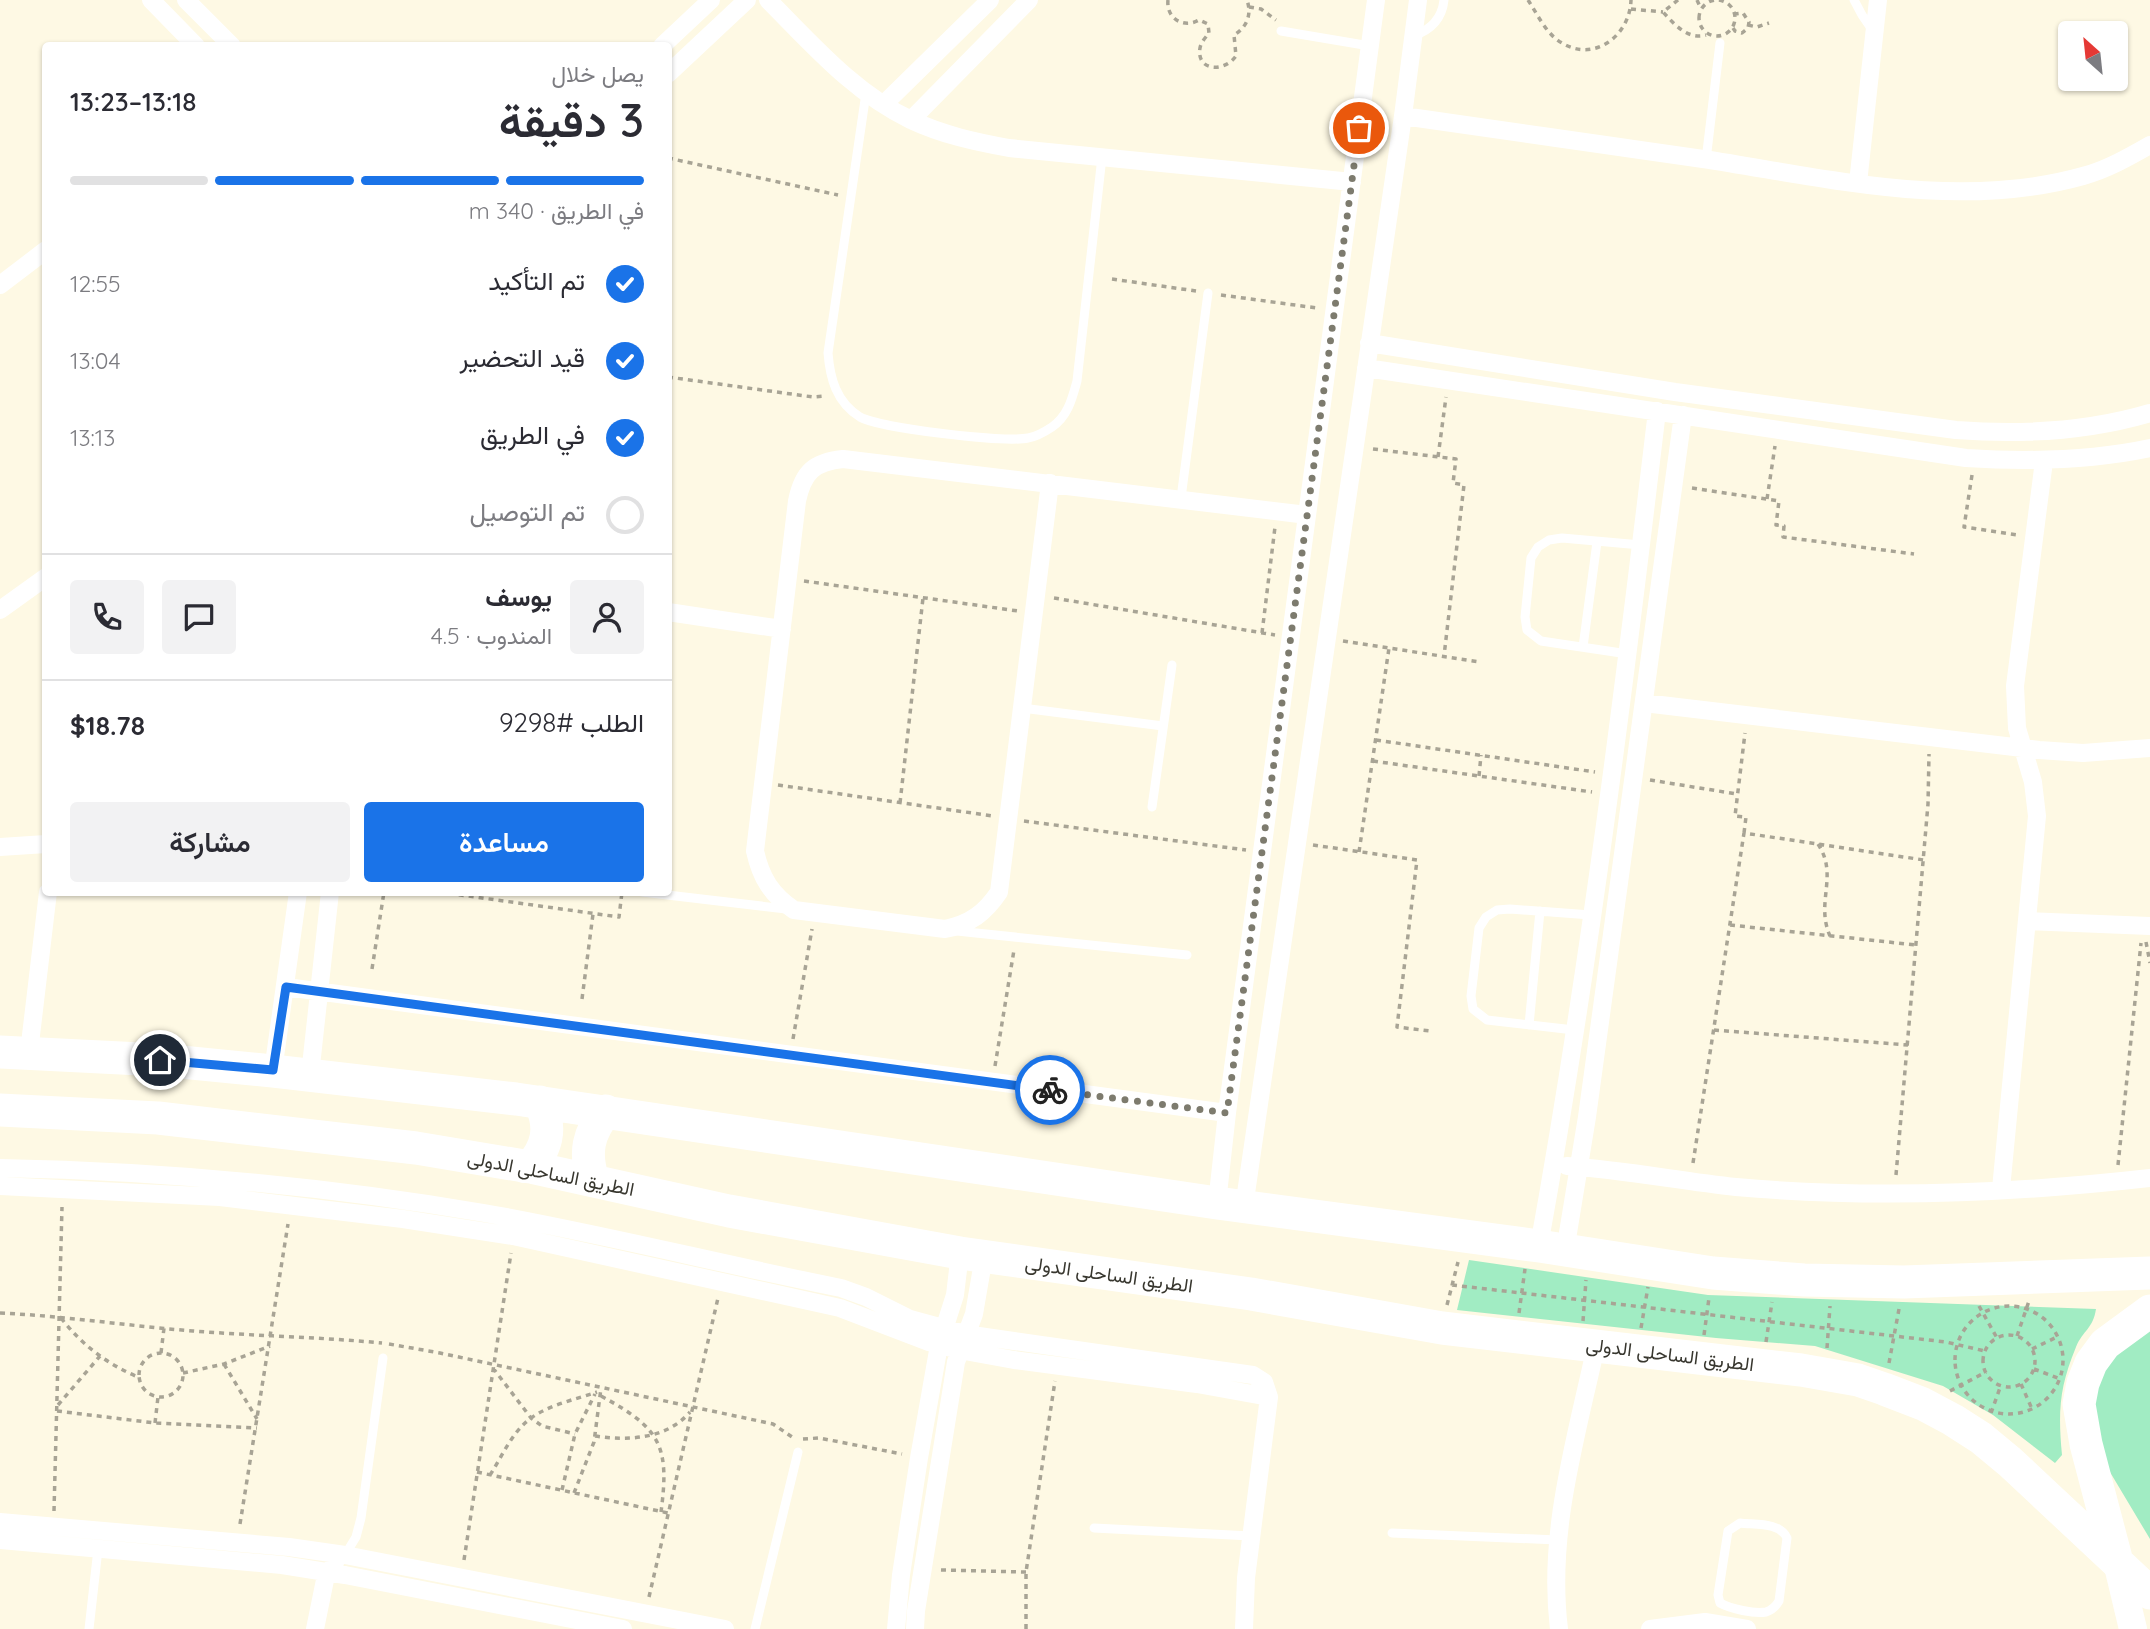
<!DOCTYPE html>
<html lang="ar">
<meta charset="utf-8">
<style>
body{margin:0;font-family:Quicksand,Vazirmatn,sans-serif;background:#f2f2f3;color:#2b2b33;direction:rtl;height:100vh;display:flex;flex-direction:column;font-size:26px;white-space:nowrap}
*{box-sizing:border-box;margin:0}
p{font-size:23px;color:#7c7c81}
.icon{flex:none;width:38px;height:38px;fill:none;stroke:currentColor;stroke-width:2;stroke-linecap:round;stroke-linejoin:round}
.map{position:relative;flex:1;overflow:hidden;direction:ltr}
.drawer{position:absolute;left:42px;top:42px;width:630px;height:854px;display:flex;flex-direction:column;background:#fff;border-radius:7px;box-shadow:0 2px 5px #0004;direction:rtl}
.drawer>*{flex:none}
.needle{width:46px;rotate:333deg}
.fabs{position:absolute;left:2058px;top:21px;display:grid;gap:14px}
.fabs a{display:grid;place-items:center;width:70px;height:70px;border-radius:7px;background:#fff;box-shadow:0 2px 5px #0004;font-size:35px}
.pin{position:absolute;display:grid;place-items:center;width:60px;height:60px;color:#fff;margin:-30px;border:4px solid #fff;border-radius:50%;box-shadow:0 2px 7px #0007}
.courier{position:absolute;display:grid;place-items:center;width:70px;height:70px;margin:-35px;border:5px solid #1a73e8;border-radius:50%;background:#fff;color:#222;box-shadow:0 2px 9px #0007}
.head em{font-style:normal;font-weight:600}
.head div{display:flex;flex-direction:column-reverse}
.head{display:flex;align-items:center;justify-content:space-between;height:119px;padding:0 28px}
h1{font-size:46px;font-weight:600;line-height:52px}
.bar{display:grid;grid-template-columns:repeat(4,1fr);gap:10px 7px;align-content:center;height:84px;padding:0 28px}
.bar i{height:9px;border-radius:5px;background:#e1e1e2}
.bar .current{background:#1a73e8}
.bar p{grid-column:span 4}
.line{display:flex;align-items:center;gap:18px;padding:0 28px;border-top:2px solid #e1e1e2}
.line div{flex:1}
.round{display:grid;place-items:center;flex:none;width:74px;height:74px;border-radius:7px;background:#f2f2f3}
ol{padding:0 28px;list-style:none}
li{display:flex;align-items:center;gap:21px;height:77px}
li p{margin-inline-start:auto}
li .icon{padding:7px;border-radius:50%;background:#1a73e8;color:#fff;stroke-width:4}
li:last-child{color:#7c7c81}
li i{width:38px;height:38px;border:4px solid #e1e1e2;border-radius:50%}
.button{display:flex;gap:14px;margin-top:auto;padding:14px 28px}
.button a{flex:1;height:80px;border-radius:7px;background:#1a73e8;color:#fff;font-size:28px;font-weight:600;line-height:80px;text-align:center}
.button a+a{background:#f2f2f3;color:#2b2b33}
.map>svg:first-child{display:block}
</style>
<div class="map">
<svg width="2150" height="1629" viewBox="0 0 2150 1629">
<rect width="100%" height="100%" fill="#fef9e4"/>
<path fill="#a1ecc3" d="M1469,1260l239,35 388,14c-3,20 -13,21 -20,38 -17,41 -18,65 -14,108l-7,8 -62,-48 -50,-29 -128,-40 -99,-8 -259,-28z
M2150,1329v210l-55,-92 -5,-61 14,-28z"/>
<g fill="none" stroke-linecap="round" stroke-linejoin="round">
<path stroke="#a8a495" stroke-width="3.5" stroke-dasharray="5 5" stroke-linecap="butt" d="M1699 18a18 18 0 1 1 36 0a18 18 0 1 1-36 0Z
M1168,0c-2,18 15,29 31,20l9,4 1,9c-3,4 -8,9 -9,15 -4,23 24,25 36,8l-2,-21c13,-8 18,-20 13,-35
M1528,0c10,15 18,34 34,43 33,20 68,-8 69,-43
M1678,0l-15,12c12,13 25,28 43,23
M1697,0l4,9
M1249,7l12,2 15,11
M1631,9l32,3
M1748,25l9,2 12,-4
M1733,28l2,3 7,2 6,-5 1,-6 -6,-9 -8,1
M668,158l170,37
M1112,279l84,12
M1221,295l96,13
M668,377l145,20 12,-1
M1373,449l83,10 -3,24 11,2 -20,171
M1438,457l8,-60
M1972,475l-8,52 54,8
M1692,488l87,13 -3,24 8,1 -1,11 131,17
M1767,499l8,-53
M804,581l214,30
M1054,598l221,37
M1262,633l13,-106
M1343,641l137,21
M1376,740l219,32
M1373,761l219,31
M1479,776l2,-21
M1650,780l87,14
M778,785l215,31
M900,803l23,-205
M1024,821l222,29
M1744,833l2,-16 -11,-1 10,-83
M1818,844c21,32 -3,58 12,92
M1313,845l104,15 -20,167 33,4
M1359,852l30,-204
M439,892l180,25 3,-25
M1730,925l186,20
M2146,942l4,21
M372,969l12,-77
M582,999l11,-85
M1714,1030l194,15
M793,1039l19,-110
M995,1066l19,-116
M1693,1163l51,-330 180,27
M2118,1165l23,-222
M1896,1175l32,-371 1,-50
M1452,1285l494,57 39,9
M1447,1305l11,-43
M1979,1306l18,32
M1955 1360a54 54 0 1 1 108 0a54 54 0 1 1-108 0Z
M0,1313c65,3 129,13 193,18 63,5 126,6 189,12
M1519,1313l6,-44
M61,1318c21,27 46,46 77,59
M1583,1321l3,-41
M1641,1328l7,-41
M1983 1361a26 26 0 1 1 52 0a26 26 0 1 1-52 0Z
M1704,1335l5,-37
M2017,1336l12,-35
M1766,1342l6,-40
M389,1344l51,9 333,71 22,15
M1827,1348l3,-42
M2032,1349l25,-12
M139 1375a22 22 0 1 1 44 0a22 22 0 1 1-44 0Z
M161,1353l3,-25
M1889,1363l10,-54
M224,1364l33,55
M493,1368l38,50 11,8 33,8
M2034,1369l24,9
M183,1373l41,-9 46,-18
M2021,1384l11,25
M1950,1391l36,-19
M601,1396c59,32 69,49 60,116
M58,1405l42,-49
M57,1411l98,12 102,5
M1991,1413l10,-28
M155,1423l3,-26
M595,1436c34,5 72,3 95,-24
M803,1439l16,-1 83,16
M477,1472l191,41
M490,1475c11,-17 20,-38 35,-52 18,-17 49,-23 72,-31
M562,1490l13,-56 20,-40
M574,1493l20,-51 7,-54
M54,1511l8,-304
M240,1524l48,-300
M464,1560l47,-307
M941,1570l85,2
M649,1597l69,-299
M1026,1629v-57l29,-191"/>
<path stroke="#fff" stroke-width="9" d="M1854,0l8,15 11,16
M1281,31l89,15
M1413,36c18,-6 29,-17 31,-36
M866,93l-38,260c2,25 8,49 32,64 19,11 145,26 168,21 7,-1 18,-7 24,-11 16,-11 20,-28 25,-46l25,-224
M1706,160l14,-117
M1181,498l27,-205
M1583,647l14,-105
M1628,654l-87,-13 -14,-11 -2,-13 6,-59 7,-11 11,-7 13,-2 79,7
M1022,708l141,18
M1152,807l20,-142
M642,892l144,17
M957,931l230,24
M1529,1025l11,-114
M1574,1030l-87,-10 -14,-11 -2,-13 8,-68 7,-11 11,-7 13,-1 81,6
M1740,1523c15,2 40,-1 47,15l-8,63c-3,5 -7,9 -13,11 -12,2 -35,-3 -46,-9l-2,-8 10,-64z
M1094,1528l157,8
M1392,1533l165,7
M345,1555l11,-18 5,-19 22,-160
M89,1629l9,-80
M755,1629l43,-177"/>
<path stroke="#fff" stroke-width="18" d="M151,0l45,46
M186,0l46,46
M768,0c44,44 86,93 143,120 32,15 65,22 98,28l343,34
M662,46l49,-46
M668,74l79,-74
M884,104l106,-104
M1403,116c100,14 200,29 300,43 125,19 255,52 380,17 23,-6 46,-19 67,-31
M911,120l118,-120
M1858,183l20,-183
M0,285l46,-35
M1369,343l306,49 281,38c66,5 130,2 194,-17
M1366,368l600,90c63,4 123,3 184,-10
M1050,483l-51,409c-14,21 -29,32 -54,37l-151,-19c-23,-16 -33,-32 -39,-59l42,-350c6,-29 17,-39 46,-42 155,18 310,36 464,56
M0,610l46,-33
M668,612l114,17
M1644,703l395,47 44,3 67,-5
M0,847l46,-3
M2027,921l123,5
M286,987l941,126
M29,1052l19,-160
M273,1071l25,-179
M310,1075l20,-183
M1567,1166c57,4 113,15 169,21 134,12 281,6 414,-9
M0,1168c162,3 324,18 484,45 119,21 237,51 357,75l25,9 44,22 55,15 288,41 11,7 5,15 -23,181 -2,51
M0,1186l220,11 183,22 110,17 327,72 89,34 30,8 55,10 183,24 72,13
M2001,1189l36,-373 -4,-34 -16,-54 -2,-42 29,-225
M1217,1203l10,-90 149,-1113
M1244,1207l159,-1091 15,-116
M1539,1246c50,-277 85,-556 118,-835
M1565,1251l22,-134 96,-702
M0,1522l289,25 56,8 380,74
M0,1540l282,25 63,10 278,54
M315,1629l10,-49 10,-17
M896,1629l5,-54 18,-117 20,-113 16,-50 5,-42
M915,1629l1,-18 40,-249 18,-48 10,-58
M1559,1629c-12,-96 17,-190 37,-283
M1650,1629l55,-7 42,7"/>
<path stroke="#fff" stroke-width="28" d="M2117,1562l16,67"/>
<path stroke="#fff" stroke-width="33" d="M0,1052l161,8 112,11 243,28 701,104 322,43 174,27 91,7 100,2 246,-9
M0,1110l158,8 258,30 114,19 199,44 231,42 291,41 191,34 359,42 57,10 26,9 39,15 30,16 28,18 29,24 140,131
M530,1167c18,-20 22,-40 10,-65
M593,1180c-9,-27 -5,-47 13,-69
M2117,1562l-31,-118 -7,-40 4,-21 8,-20 14,-19 45,-33"/>
</g>
<g fill="none" stroke-linecap="round" stroke-linejoin="round">
<path stroke="#7d7b6e" stroke-width="7" stroke-dasharray="0 12.6" d="M1050,1090l177,23 132,-985"/>
<path stroke="#1a73e8" stroke-width="9" d="M160,1060l113,10 13,-83 764,103"/>
</g>
<g text-anchor="middle" stroke-width="7" stroke-linejoin="round" paint-order="stroke">
<g font-size="19" fill="#38372f" stroke="#fff">
<text transform="translate(551 1173) rotate(11)" y="7">الطريق الساحلى الدولى</text>
<text transform="translate(1109 1274) rotate(8)" y="7">الطريق الساحلى الدولى</text>
<text transform="translate(1670 1354) rotate(7)" y="7">الطريق الساحلى الدولى</text>
</g>
</g>
</svg>
<div class="fabs">
<a><svg class="needle" viewBox="-14 -14 28 28"><path d="M0-13l5 13h-10z" fill="#e53935"/><path d="M0 13l5-13h-10z" fill="#7c7c81"/></svg></a>
</div>
<div class="pin" style="left:1359px;top:128px;background:#ea580c"><svg class="icon" aria-label="bag" viewBox="0 0 24 24"><path d="M5 8h14l-1 12H6zM9 8a3 3 0 0 1 6 0"/></svg></div>
<div class="pin" style="left:160px;top:1060px;background:#1f2937"><svg class="icon" aria-label="home" viewBox="0 0 24 24"><path d="M3 11l9-7 9 7M6 9v11h12V9"/></svg></div>
<div class="courier" style="left:1050px;top:1090px"><svg class="icon" aria-label="bike" viewBox="0 0 24 24"><circle cx="6" cy="16" r="4"/><circle cx="18" cy="16" r="4"/><path d="M6 16l4-8h5l3 8M10 8l3 8H6M13 5h3"/></svg></div>
<section class="drawer">
<div class="head"><div><h1>3 دقيقة</h1><p>يصل خلال</p></div><em>13:18–13:23</em></div>
<div class="bar"><i class="current"></i><i class="current"></i><i class="current"></i><i></i><p>في الطريق · 340 m</p></div>
<ol>
<li><svg class="icon" aria-label="check" viewBox="0 0 24 24"><path d="M5 12l5 5 9-10"/></svg>تم التأكيد<p>12:55</p></li>
<li><svg class="icon" aria-label="check" viewBox="0 0 24 24"><path d="M5 12l5 5 9-10"/></svg>قيد التحضير<p>13:04</p></li>
<li><svg class="icon" aria-label="check" viewBox="0 0 24 24"><path d="M5 12l5 5 9-10"/></svg>في الطريق<p>13:13</p></li>
<li><i></i>تم التوصيل</li>
</ol>
<div class="line" style="height:126px"><a class="round"><svg class="icon" aria-label="person" viewBox="0 0 24 24"><circle cx="12" cy="8" r="4"/><path d="M4 21q1-7 8-7t8 7"/></svg></a><div><b>يوسف</b><p>المندوب · 4.5</p></div><a class="round"><svg class="icon" aria-label="chat" viewBox="0 0 24 24"><path d="M4 5h16v11H9l-5 4z"/></svg></a><a class="round"><svg class="icon" aria-label="phone" viewBox="0 0 24 24"><path d="M5 4h4l2 5-3 2q2 4 5 5l2-3 5 2v4C11 20 4 13 5 4z"/></svg></a></div>
<div class="line" style="height:91px"><div>الطلب #9298</div><b>$18.78</b></div>
<div class="button"><a>مساعدة</a><a>مشاركة</a></div>
</section>
</div>
